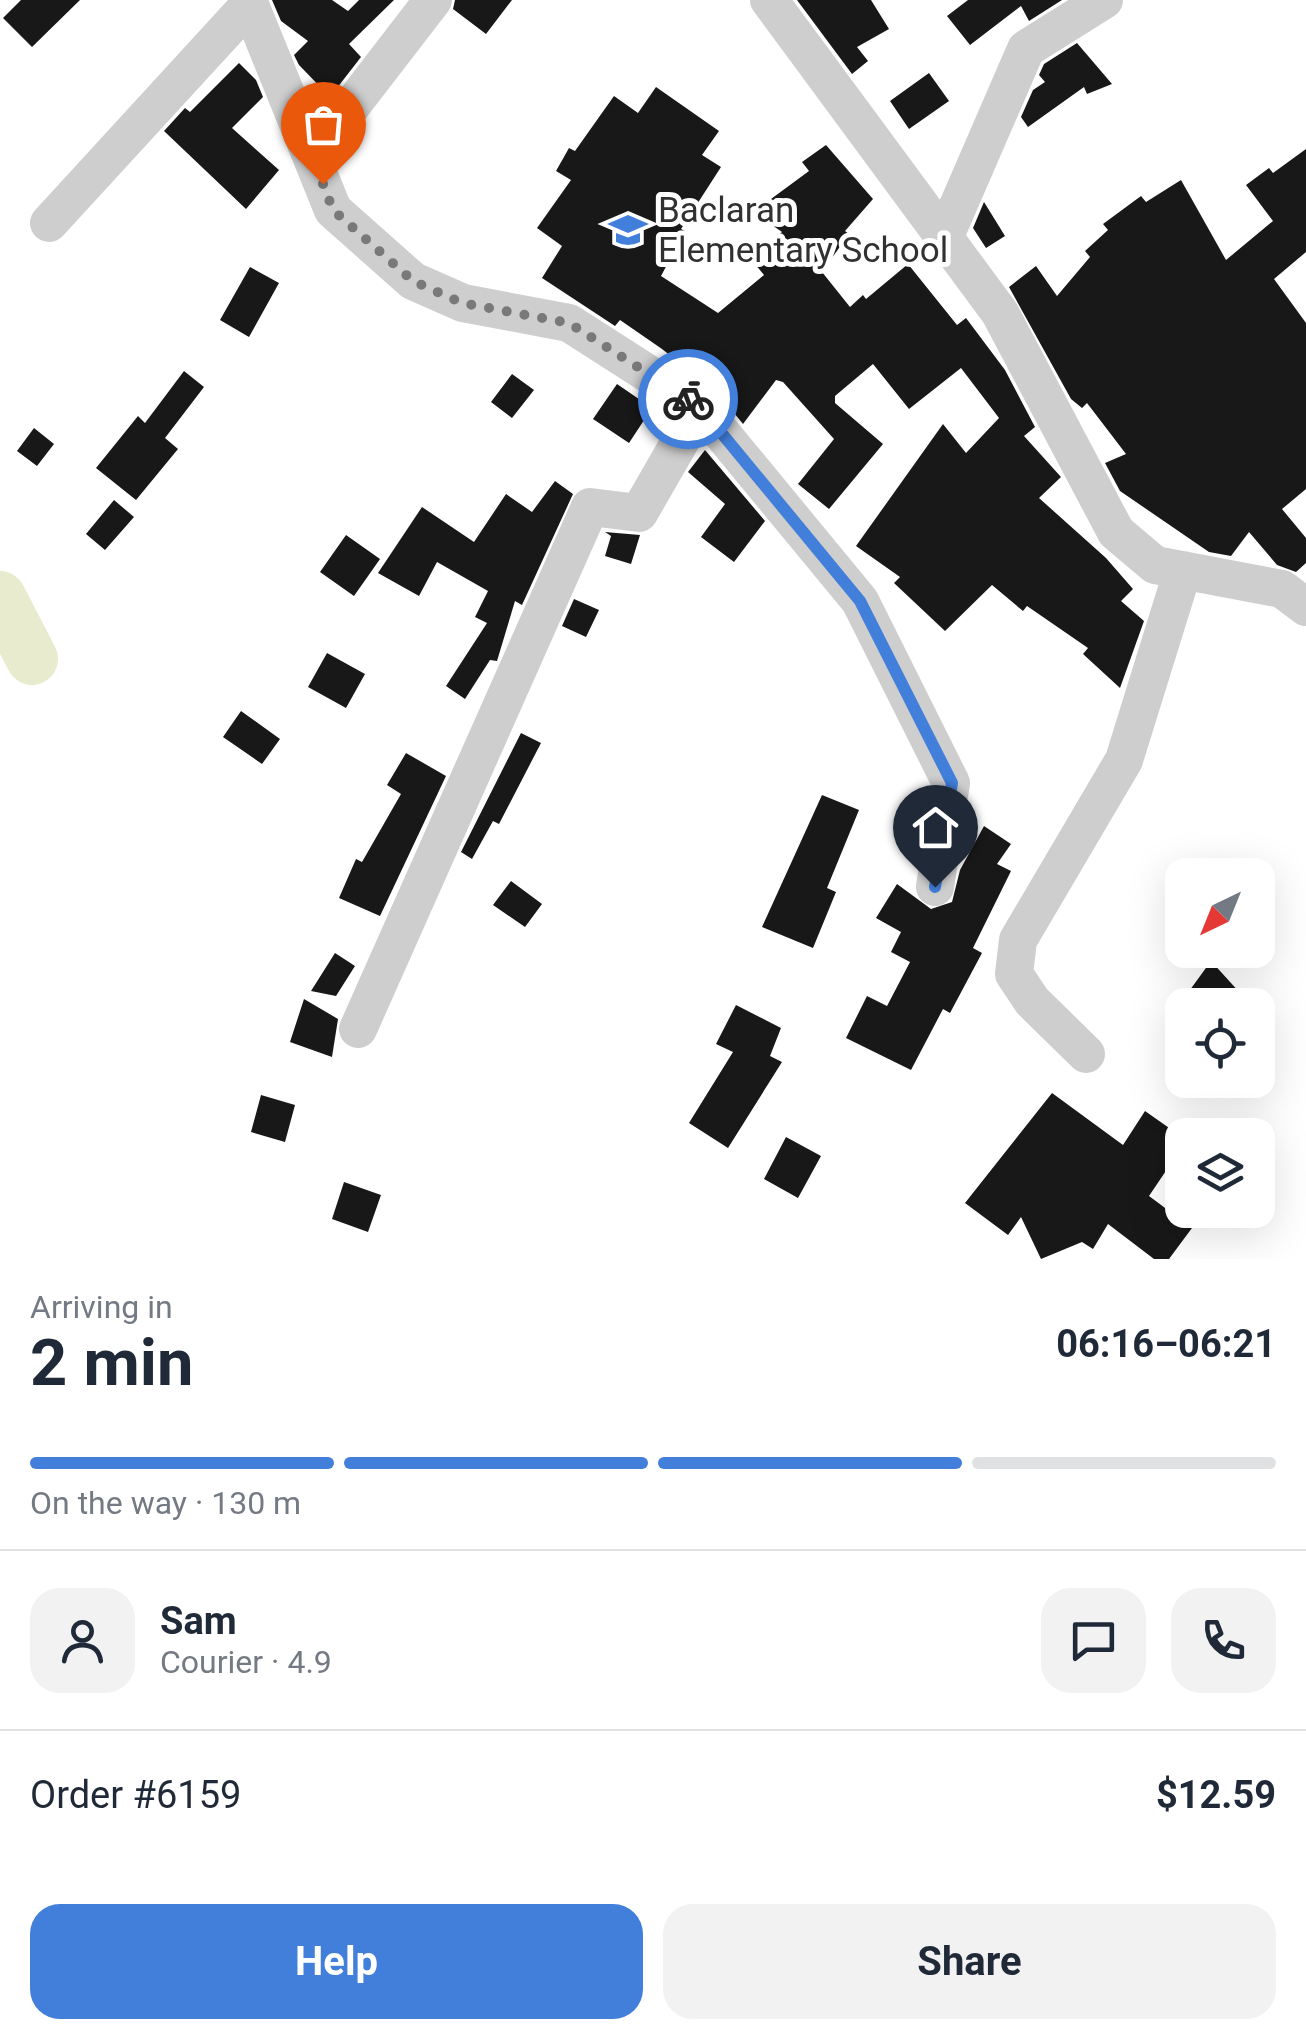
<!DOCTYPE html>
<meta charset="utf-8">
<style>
body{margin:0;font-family:Roboto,sans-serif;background:#f2f2f3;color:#1f2937;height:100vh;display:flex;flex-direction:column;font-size:38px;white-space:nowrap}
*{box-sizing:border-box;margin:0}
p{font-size:32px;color:#747a83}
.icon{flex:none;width:55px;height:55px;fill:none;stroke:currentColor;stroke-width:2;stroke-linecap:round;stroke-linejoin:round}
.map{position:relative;height:1259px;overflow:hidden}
.sheet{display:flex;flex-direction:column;background:#fff;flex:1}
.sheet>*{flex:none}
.needle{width:65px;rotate:223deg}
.controls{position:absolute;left:1165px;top:858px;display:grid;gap:20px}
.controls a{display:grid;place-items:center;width:110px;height:110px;border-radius:20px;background:#fff;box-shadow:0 10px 40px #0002;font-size:50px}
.pin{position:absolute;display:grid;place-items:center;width:85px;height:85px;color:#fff;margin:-102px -42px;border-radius:50% 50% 50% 0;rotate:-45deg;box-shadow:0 0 10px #0007}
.pin .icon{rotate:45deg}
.courier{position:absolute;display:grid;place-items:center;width:100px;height:100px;margin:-50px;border:8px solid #417fda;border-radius:50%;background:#fff;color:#222;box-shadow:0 2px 12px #0007}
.overview em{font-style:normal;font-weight:700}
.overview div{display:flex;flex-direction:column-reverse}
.overview{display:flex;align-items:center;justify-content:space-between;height:170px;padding:0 30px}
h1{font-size:65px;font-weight:700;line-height:75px}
.bar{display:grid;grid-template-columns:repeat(4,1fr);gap:15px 10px;align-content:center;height:120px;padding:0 30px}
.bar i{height:12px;border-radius:8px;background:#e0e1e3}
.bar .on{background:#417fda}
.bar p{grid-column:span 4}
.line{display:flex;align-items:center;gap:25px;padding:0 30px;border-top:2px solid #e0e1e3}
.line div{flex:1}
.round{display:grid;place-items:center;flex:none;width:105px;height:105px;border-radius:30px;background:#f2f2f3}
.cta{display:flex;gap:20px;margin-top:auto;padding:20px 30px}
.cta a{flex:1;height:115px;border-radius:30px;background:#417fda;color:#fff;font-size:40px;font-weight:700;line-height:115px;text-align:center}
.cta a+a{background:#f2f2f3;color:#1f2937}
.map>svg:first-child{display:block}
</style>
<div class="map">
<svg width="1306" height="1259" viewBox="0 0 1306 1259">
<rect width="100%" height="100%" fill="#fff"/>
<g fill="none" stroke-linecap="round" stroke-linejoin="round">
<path stroke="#e9ebce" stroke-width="52" d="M0,597l32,62"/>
</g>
<path fill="#181818" d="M21,0h59l-48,47 -29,-29z
M272,0h60l16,11 11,-11h35l-45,44 12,13 -31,40 -31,-32 -5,-10 14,-14 -27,-20z
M455,0h57l-26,34 -33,-25z
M797,0h74l18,29 -32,18 11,14 -16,13z
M968,0h94l-33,21 -8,-15 -51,39 -23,-29z
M1077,43l35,41 -25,10 -3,-7 -56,40 -7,-10 12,-27 12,-8 -6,-7 5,-11z
M239,63l17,17 7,17 -31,31 47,42 -33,39 -82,-78 21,-23 5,4z
M929,73l20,28 -40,28 -19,-28z
M656,87l63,44 -17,24 19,12 -40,62 4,2 -24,45 57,37 46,-38 -14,-17 32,-26 -23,-16 12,-17 38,-28 -7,-9 24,-17 47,54 -28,32 4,3 -27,38 28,35 13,-12 3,4 42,-35 49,61 9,-7 39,52 30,57 -11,9 37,41 -22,21 67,60 27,31 -12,12 23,20 -24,67 -37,-34 5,-6 -61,-42 -4,5 -31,-26 -47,46 -51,-48 6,-6 -44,-31 87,-122 23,29 33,-35 -38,-50 -52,41 -36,-45 -38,32v7l48,41 -54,65 -31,-25 36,-45 -51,-57 -7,-2 -33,44 -26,-32 -55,-43 -42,-29 -5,6 -73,-48 20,-32 -25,-18 34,-48 -15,-9 13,-23 6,3 39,-55 24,17z
M1306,149v103l-32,27 32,44v166l-24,20 24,29v25l-10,9 -19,-7 -28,-33 -18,24 -22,-4 -89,-61 -15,-28 21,-9 -39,-51 -5,5 -11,-9 -62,-112 27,-21 21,30 33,-39 -5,-6 23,-21 -5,-6 38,-28 5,6 35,-22 45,80 47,-39 -27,-36 23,-17 4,5z
M984,202l21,34 -19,12 -13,-20z
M250,267l29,16 -30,54 -29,-17z
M184,371l20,16 -39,51 13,11 -42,51 -40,-32 42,-52 7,7z
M512,374l22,16 -22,28 -21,-16z
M617,384l35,24 -23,35 -36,-24z
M34,428l20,16 -17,22 -20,-15z
M705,450l60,71 -31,41 -33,-25 24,-33 -37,-32z
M555,481l18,13 -51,111 -7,-4 -18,60 -7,-1 -25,39 -19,-13 41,-63 -12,-6 13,-26 -51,-29 -18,34 -41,-23 44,-66 52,35 32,-48 26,18z
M114,500l20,17 -29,33 -19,-16z
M605,532l35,3 -9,29 -26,-8 6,-20z
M346,535l34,24 -26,37 -34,-24z
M574,599l25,11 -13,27 -24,-11z
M327,653l38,21 -19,34 -38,-21z
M241,711l39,28 -18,25 -39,-27z
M521,733l20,10 -42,81 -6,-3 -21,38 -11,-7z
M406,753l40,23 -66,140 -41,-18 17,-39 6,3 39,-68 -14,-9z
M822,795l37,15 -32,78 9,4 -23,56 -51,-21z
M984,826l27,18 -14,20 14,7 -38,77 9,5 -32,60 -7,-4 -32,61 -65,-32 21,-42 20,10 23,-44 -19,-10 10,-20 -25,-14 21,-34 34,25 21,-7 8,-32z
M511,881l31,23 -17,23 -32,-22z
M335,953l20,13 -19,30 -25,-5z
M1211,961l40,44h-72z
M304,999l34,20 -6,38 -42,-15z
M736,1005l45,23 -11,28 12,6 -54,86 -39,-25 44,-71 -17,-8z
M1052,1093l71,52 22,-34 37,26v10l-33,49 43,32 -23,31h-15l-46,-35 -15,25 -11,-7 -41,17 -20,-42 -13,18 -43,-32z
M261,1095l34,10 -10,37 -34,-10z
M786,1137l35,19 -23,42 -34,-19z
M344,1182l37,13 -13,37 -36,-13z"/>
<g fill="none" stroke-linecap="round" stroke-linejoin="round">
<path stroke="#cecece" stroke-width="38" d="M248,0l85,210 80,71 50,22 106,20 131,84 160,194 91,182 -16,104
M769,0l231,313 116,219 39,33 127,24 24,18
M312,157l121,-157
M49,223l201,-219
M945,236l81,-187 78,-49
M358,1029l232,-522 49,6 61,-106
M1086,1054l-54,-53 -18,-27 4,-34 106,-180 59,-190"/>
</g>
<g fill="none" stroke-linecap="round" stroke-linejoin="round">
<path stroke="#797979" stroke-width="10" stroke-dasharray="0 18" d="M323,184l10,26 80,71 49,22 107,20 119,76"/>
<path stroke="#417fda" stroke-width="12" d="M688,399l12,8 160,194 92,182 -17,104"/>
</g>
<defs>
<g id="school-bare" transform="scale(3)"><path d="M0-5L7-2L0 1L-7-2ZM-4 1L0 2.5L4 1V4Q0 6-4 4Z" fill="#417fda" stroke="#fff" stroke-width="2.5" paint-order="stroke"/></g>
</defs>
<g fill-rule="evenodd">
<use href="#school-bare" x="628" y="230"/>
</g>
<g text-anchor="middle" stroke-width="10" stroke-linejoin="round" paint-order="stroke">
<g font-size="35" fill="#313131" stroke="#fff" text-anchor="start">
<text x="658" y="222">Baclaran<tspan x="658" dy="40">Elementary School</tspan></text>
</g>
</g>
</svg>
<div class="controls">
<a><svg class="needle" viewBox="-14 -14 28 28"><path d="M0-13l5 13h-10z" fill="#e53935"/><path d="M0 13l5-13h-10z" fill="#747a83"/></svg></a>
<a><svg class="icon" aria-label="locate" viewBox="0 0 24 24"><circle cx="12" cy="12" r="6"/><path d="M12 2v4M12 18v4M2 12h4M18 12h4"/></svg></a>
<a><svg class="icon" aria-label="layers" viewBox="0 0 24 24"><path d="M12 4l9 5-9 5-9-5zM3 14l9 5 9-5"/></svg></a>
</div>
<div class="pin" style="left:323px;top:184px;background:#ea580c"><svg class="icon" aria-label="bag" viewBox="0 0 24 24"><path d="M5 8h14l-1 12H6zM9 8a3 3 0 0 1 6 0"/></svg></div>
<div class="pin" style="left:935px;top:887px;background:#1f2937"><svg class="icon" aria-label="home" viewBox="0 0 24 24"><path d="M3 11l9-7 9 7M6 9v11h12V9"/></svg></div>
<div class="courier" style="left:688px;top:399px"><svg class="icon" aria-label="bike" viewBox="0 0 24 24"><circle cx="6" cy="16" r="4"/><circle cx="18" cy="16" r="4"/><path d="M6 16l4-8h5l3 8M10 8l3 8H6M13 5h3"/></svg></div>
</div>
<section class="sheet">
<div class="overview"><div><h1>2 min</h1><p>Arriving in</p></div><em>06:16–06:21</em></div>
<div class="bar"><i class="on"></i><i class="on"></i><i class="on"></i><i></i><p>On the way · 130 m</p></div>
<div class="line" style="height:180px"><a class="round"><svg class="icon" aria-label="person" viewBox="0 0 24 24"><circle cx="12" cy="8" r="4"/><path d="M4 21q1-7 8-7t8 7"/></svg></a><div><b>Sam</b><p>Courier · 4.9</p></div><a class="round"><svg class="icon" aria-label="chat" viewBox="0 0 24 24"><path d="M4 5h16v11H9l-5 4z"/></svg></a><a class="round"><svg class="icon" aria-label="phone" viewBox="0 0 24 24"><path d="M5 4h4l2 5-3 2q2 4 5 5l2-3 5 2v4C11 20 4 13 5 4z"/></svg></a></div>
<div class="line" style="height:130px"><div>Order #6159</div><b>$12.59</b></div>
<div class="cta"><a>Help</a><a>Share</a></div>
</section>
